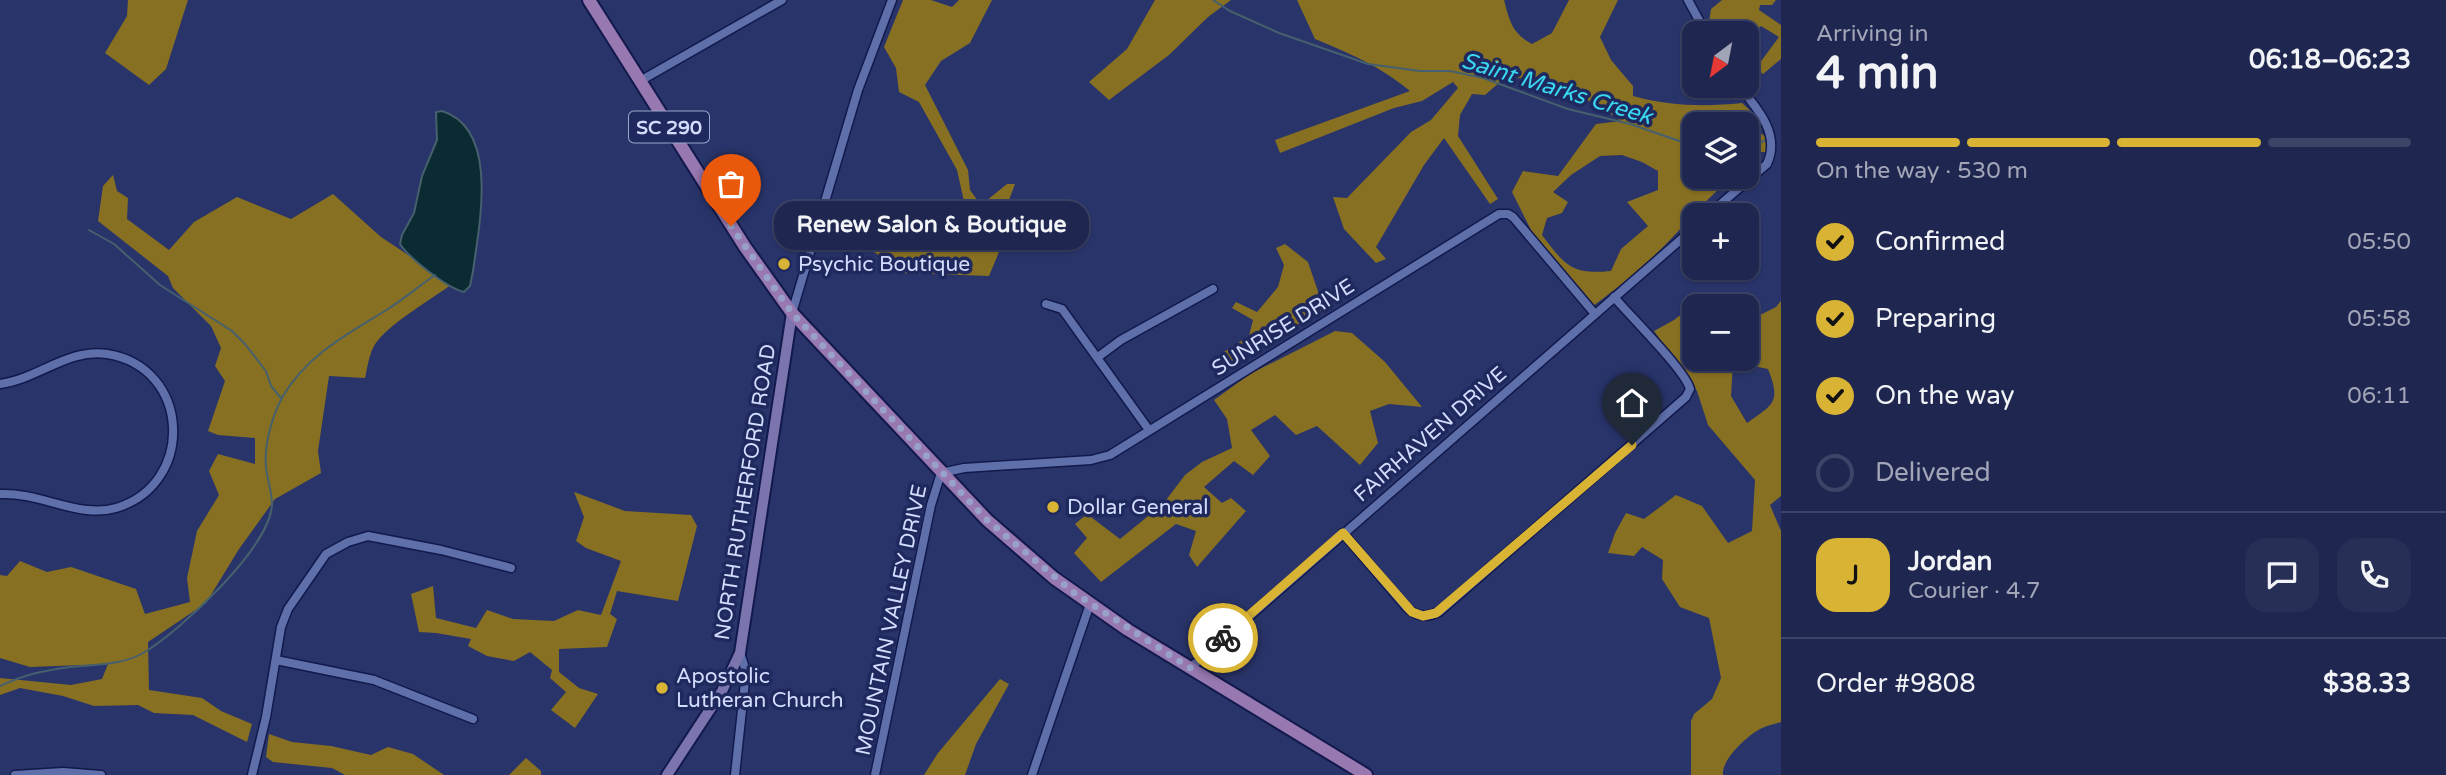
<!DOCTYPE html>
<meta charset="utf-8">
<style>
body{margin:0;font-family:"Varela Round",sans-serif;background:#272f57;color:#f1f3f6;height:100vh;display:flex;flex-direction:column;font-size:26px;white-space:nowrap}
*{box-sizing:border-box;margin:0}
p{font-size:23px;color:#a1a5b7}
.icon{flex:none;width:38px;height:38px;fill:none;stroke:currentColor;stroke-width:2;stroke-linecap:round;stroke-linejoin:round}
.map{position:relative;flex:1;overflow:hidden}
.side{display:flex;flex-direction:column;background:#1f2750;width:665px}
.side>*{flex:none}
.needle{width:46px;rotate:212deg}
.controls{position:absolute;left:1682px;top:21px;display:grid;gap:14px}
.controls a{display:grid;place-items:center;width:77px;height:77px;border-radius:14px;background:#1f2750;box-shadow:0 2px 5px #0004,0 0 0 2px #3c4467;font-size:35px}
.pin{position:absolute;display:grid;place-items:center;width:60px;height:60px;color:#fff;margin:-72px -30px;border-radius:50% 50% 50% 0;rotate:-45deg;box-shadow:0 0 7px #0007}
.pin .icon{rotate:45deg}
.courier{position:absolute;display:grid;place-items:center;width:70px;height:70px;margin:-35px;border:5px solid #d9b334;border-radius:50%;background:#fff;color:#222;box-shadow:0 2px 9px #0007}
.bubble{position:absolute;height:49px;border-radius:21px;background:#1f2750;box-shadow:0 2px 5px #0004,0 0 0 2px #3c4467;font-size:23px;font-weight:700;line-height:49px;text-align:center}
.head em{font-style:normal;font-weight:700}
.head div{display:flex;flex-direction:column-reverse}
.head{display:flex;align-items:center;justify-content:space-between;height:119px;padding:0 35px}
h1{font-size:46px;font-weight:700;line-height:52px}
.bar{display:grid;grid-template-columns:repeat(4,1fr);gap:10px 7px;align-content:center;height:84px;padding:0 35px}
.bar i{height:9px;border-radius:5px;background:#3c4467}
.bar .active{background:#d9b334}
.bar p{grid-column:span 4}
.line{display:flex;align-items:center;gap:18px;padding:0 35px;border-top:2px solid #3c4467}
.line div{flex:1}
.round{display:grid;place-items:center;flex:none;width:74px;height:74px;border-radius:21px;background:#272f57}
ol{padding:0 35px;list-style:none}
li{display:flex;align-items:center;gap:21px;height:77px}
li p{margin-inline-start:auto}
li .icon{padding:7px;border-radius:50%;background:#d9b334;color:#111;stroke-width:4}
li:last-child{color:#a1a5b7}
li i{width:38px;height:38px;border:4px solid #3c4467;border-radius:50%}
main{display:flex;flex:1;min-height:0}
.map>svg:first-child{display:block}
</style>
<main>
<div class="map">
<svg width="1781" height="775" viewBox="0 0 1781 775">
<rect width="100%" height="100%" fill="#29346a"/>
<path fill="#877022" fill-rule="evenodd" d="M128,0h60l-22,69 -17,16 -44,-32 22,-37z
M903,0h28l21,7 7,-7h33l-22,43 -29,18 -16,24 43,85 2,20 11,15 26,-21h8l-21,56 5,12 -10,24 -85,-3 -30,-21 91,-46 -8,-36 -38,-68 -20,-10 -3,-24 -12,-21z
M1155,0h76l-23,17 -39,38 -60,45 -20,-18 38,-33z
M1297,0h207c6,22 8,33 28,44l20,-11 17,-33h49l-18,37 11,23 22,26v10c36,10 72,11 109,7l17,16 -7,9 16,10 -2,14h-6l-13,14 -1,-42h-52v53h40c-28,20 -49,49 -74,73 -20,20 -44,39 -67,56l-60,-72 -21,-42 11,-21 35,5 38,-52 25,-3c-42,-29 -63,-37 -114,-45l-22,19 -13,-1 -12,21 -2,21 40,63 -8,5 -46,-66 -20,27 -48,82 10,12 -10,4 -32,-34 -11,-32 14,1 64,-66 20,-12 27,-32 -5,-6 -31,19 -28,7 -114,45 -5,-13 135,-49c-30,-25 -59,-37 -95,-52zM1622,155l20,7 16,9v19l-31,12 21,24 -27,23 -10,22c-40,4 -46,-6 -69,-36l5,-17 15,-5 6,-11 -15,-10 18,-17 29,-19z
M1722,0h54l-4,5h-12l-1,5 22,15v34l-18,15 -7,-6 23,-31 -18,-11 -13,13 -2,-6h-3l-4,-4 -22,4 -8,-10 2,-14z
M113,175l4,16 11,7 -1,21 42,31 25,-28 43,-25 54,22 42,-25 48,43 71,47c-20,15 -67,42 -78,62 -5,9 -7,23 -9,32l-36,-2 -11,75 3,22 -46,26 -36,50 -33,54 -58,39 1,48 53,8 19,13 31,13 -5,18 -54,-27 -39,-2 -16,-8 -44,1 -31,-10 -43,-8 -20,7v-17l71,7 31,-6 6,-15 -78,3 -30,-9v-83l7,1 13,-15 27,11 24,-5 65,22 9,25 45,-12 -3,-24 10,-47 22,-36 -10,-24 9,-17 37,10v-26l-37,-3 -10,-4 17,-50 -10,-15 6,-18 -10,-22 -38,-38 -5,-12 -70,-55 5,-35z
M1285,244l23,18 16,47 -100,59 -8,-11 33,-21 4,-16 -21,-12 4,-6 21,10 21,-25 6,-22 -8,-17z
M1781,301v195l-11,9 11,26v191c-7,2 -15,4 -21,7 -13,7 -39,31 -37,46h-32v-54l3,-7 18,-15 9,-21 -12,-60 -29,-11 -18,-28 1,-19 -21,-13 -8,9 -26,-3 7,-20 11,-20 18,6 32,-24 26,11 26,37 24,-12 3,-51 -47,-55 -11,-34 -43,-60 20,-11 22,-17 30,3h-32v53h52l1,-41 3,2 26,-13zM1733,362l35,7c13,33 6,35 -21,54l-16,-27z
M1335,331l17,2 33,29 37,45 -33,-3 -19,7 8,32 -18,22 -43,-39 -21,9 -21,-20 -24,15 19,26 -17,19 -19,-14 -30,26 18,16 9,-5 15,13 -49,56 -8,-12 7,-24 -20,-7 -75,58 -27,-29 13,-15 -12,-14 12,-10 33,25 43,-35 22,-29 17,-13 30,-14 -5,-29 -13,-19 36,-26z
M574,492l51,19 66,4 6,11 -19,75 -61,-10 -7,23 7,5 -10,28 -48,2v23l20,16 19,6 -23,34 -24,-18 15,-18 -16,-14 2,-8 -22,-18 -16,9 -27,-5 -19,-10 3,-7 -35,-6 -17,-1 -8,-38 22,-8 3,32 40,10 11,-18 26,9 41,2 24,-11 23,5 20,-54 -35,-13 -10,-7 8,-24z
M1000,679l9,5 -33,60 -11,31h-41l14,-22z
M269,734l23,8 39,4 40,9 17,-8 25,7 31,21h-99l-13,-7 -59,-6 -7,-5z
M526,758l15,13v4h-32z"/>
<path fill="#0a2b31" stroke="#46606e" stroke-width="2" d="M442,111c58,18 37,115 31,160l-3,15 -6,6c-17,-4 -55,-34 -64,-48l2,-9 12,-22 8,-37 15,-36 -1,-28z"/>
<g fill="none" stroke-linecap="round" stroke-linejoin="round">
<path stroke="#46606e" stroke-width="2" d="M1213,0l17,11 49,22 89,31 52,7h30l33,7 85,31 62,15 64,22
M1746,149l22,-10
M89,230l25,14 46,41 72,46 13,13 21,27 5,15 10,12
M0,686c25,-12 54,-18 82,-20 21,-2 42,-2 61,-13 36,-21 128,-106 129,-149 0,-12 -5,-25 -6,-37 -2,-23 6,-51 17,-71 25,-42 65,-62 105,-87 16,-10 31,-23 47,-34"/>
<g stroke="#12194c" stroke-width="11">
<path id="street" d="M1688,0l18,33
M640,81l142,-81
M1708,215l59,-51c14,-30 -10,-56 -28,-78
M1046,304l16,5 87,121
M792,313l66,-223 34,-90
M1098,357l23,-17 92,-51
M0,384c38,-5 68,-36 107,-30 84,13 89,130 9,154 -36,11 -76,-16 -116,-14
M1343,533l64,75c10,9 20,10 32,4l247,-215 4,-8c-5,-19 -60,-73 -76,-92
M276,660l98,20 99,39
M1190,668l504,-440
M15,775l48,-3 38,3
M252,775l14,-58 15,-90 7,-18 38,-55 22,-12 20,-6 73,14 70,18
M735,775l10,-93v-14l-5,-15
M875,775l56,-270 10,-32 23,-5 127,-8 19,-5 389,-241h9l5,3 82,97
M1032,775l58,-171"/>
</g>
<g stroke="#12194c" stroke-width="14">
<path id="secondary" d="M667,775l55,-84 18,-38 52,-340"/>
</g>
<g stroke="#12194c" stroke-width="16">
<path id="primary" d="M589,0l156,247 47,66 195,207 67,58 74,52 238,145"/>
</g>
<use href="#street" stroke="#5f6faa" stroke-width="8"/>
<use href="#secondary" stroke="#7b74ad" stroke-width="10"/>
<use href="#primary" stroke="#9778b0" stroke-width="12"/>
</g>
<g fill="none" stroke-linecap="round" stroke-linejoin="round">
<path stroke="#97a1ca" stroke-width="7" stroke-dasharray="0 12.6" d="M731,226l61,87 195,207 86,72 117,76 33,-30"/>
<path stroke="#d9b334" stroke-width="9" d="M1223,638l120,-105 69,79 11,4 13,-3 196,-168"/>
</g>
<g fill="#d9b334" stroke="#1f295e" stroke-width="2.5">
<circle cx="784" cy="264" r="7"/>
<circle cx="1053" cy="507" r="7"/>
<circle cx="662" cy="688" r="7"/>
</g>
<g text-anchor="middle" stroke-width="7" stroke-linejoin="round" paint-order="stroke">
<rect fill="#1f295e" stroke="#9ca6cd" stroke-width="2" x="629" y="111.5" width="80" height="31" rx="5"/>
<g font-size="19" font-weight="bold" fill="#d2dcfd">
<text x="669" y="134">SC 290</text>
</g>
<g font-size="21" fill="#d2dcfd" stroke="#1f295e" text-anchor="start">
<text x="798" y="271">Psychic Boutique</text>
<text x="1067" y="514">Dollar General</text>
<text x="676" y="683">Apostolic<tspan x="676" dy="24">Lutheran Church</tspan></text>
</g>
<g font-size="21" fill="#d2dcfd" stroke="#1f295e">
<text transform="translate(1283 327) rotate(-32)" y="7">SUNRISE DRIVE</text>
<text transform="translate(1430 434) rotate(-41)" y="7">FAIRHAVEN DRIVE</text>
<text transform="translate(745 492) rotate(-81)" y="7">NORTH RUTHERFORD ROAD</text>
<text transform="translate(891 620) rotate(-78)" y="7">MOUNTAIN VALLEY DRIVE</text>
</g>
<g font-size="23" font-style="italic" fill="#3ad6f0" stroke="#1f295e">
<text transform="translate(1557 88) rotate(17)" y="8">Saint Marks Creek</text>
</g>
</g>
</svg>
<div class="controls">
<a><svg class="needle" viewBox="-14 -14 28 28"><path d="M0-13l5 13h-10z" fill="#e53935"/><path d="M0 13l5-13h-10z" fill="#a1a5b7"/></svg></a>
<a><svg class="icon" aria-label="layers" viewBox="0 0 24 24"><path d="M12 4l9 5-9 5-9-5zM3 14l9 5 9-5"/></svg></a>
<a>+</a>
<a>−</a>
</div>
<div class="pin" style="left:731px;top:226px;background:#ea580c"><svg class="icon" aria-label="bag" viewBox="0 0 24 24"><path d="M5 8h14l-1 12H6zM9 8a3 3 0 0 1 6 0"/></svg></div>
<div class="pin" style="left:1632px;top:445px;background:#1f2937"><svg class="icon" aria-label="home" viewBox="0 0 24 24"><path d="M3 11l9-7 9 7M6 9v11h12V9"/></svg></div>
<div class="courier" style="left:1223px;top:638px"><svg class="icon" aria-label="bike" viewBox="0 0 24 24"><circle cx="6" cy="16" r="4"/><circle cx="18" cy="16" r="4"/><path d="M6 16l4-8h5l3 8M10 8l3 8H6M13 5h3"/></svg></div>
<div class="bubble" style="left:774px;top:201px;width:315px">Renew Salon &amp; Boutique</div>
</div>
<section class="side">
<div class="head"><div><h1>4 min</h1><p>Arriving in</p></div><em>06:18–06:23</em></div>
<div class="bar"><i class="active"></i><i class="active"></i><i class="active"></i><i></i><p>On the way · 530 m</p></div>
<ol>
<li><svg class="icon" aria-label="check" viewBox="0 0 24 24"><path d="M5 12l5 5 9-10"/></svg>Confirmed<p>05:50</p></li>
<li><svg class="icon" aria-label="check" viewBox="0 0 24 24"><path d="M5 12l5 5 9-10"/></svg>Preparing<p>05:58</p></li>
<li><svg class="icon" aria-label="check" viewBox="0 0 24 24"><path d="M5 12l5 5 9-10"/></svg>On the way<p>06:11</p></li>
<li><i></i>Delivered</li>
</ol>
<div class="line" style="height:126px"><b class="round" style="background:#d9b334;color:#111">J</b><div><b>Jordan</b><p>Courier · 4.7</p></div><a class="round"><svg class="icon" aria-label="chat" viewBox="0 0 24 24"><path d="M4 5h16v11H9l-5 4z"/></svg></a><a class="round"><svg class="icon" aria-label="phone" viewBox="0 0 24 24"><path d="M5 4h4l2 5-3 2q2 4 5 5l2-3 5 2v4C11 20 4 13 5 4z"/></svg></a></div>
<div class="line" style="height:91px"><div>Order #9808</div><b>$38.33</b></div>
</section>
</main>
